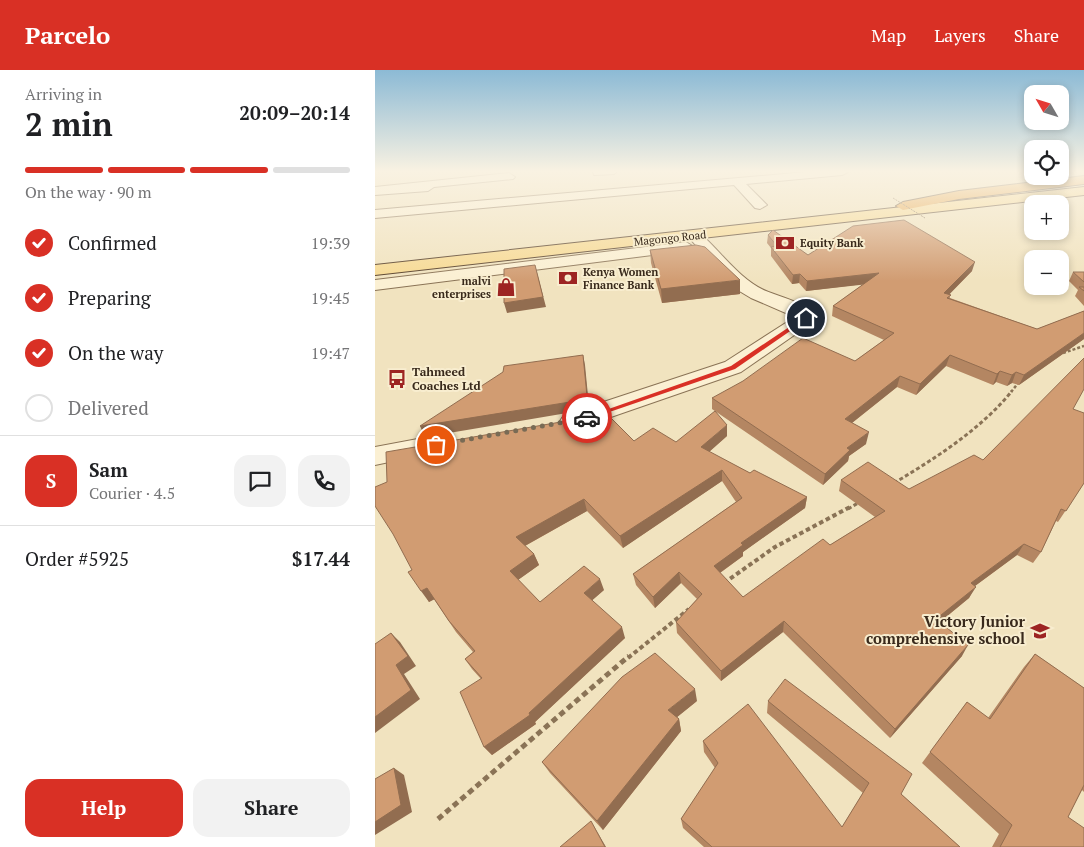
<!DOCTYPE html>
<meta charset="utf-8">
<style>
body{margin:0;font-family:"PT Serif",serif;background:#f2f2f2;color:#202124;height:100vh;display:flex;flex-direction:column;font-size:19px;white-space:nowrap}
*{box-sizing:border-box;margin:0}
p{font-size:16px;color:#757577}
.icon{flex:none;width:28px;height:28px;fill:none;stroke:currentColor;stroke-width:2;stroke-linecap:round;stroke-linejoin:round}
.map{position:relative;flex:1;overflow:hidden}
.side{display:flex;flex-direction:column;background:#fff;width:375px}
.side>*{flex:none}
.needle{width:32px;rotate:309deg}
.tools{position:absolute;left:649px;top:15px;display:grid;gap:10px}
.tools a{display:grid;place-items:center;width:45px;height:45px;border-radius:10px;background:#fff;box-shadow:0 2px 8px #0003;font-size:25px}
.pin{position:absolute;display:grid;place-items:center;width:42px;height:42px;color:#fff;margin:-21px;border:2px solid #fff;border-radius:50%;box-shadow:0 1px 5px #0007}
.courier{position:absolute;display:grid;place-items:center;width:50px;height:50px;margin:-25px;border:4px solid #d93025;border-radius:50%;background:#fff;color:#222;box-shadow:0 1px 6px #0007}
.head em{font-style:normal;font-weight:600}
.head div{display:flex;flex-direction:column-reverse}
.head{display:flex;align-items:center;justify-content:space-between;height:85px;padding:0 25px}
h1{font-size:32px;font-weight:600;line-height:38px}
.bar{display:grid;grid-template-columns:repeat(4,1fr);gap:8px 5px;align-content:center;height:60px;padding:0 25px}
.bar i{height:6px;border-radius:4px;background:#e0e0e0}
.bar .on{background:#d93025}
.bar p{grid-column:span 4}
.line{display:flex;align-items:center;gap:12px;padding:0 25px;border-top:1px solid #e0e0e0}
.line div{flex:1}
.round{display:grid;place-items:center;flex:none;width:52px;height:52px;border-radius:15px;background:#f2f2f2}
ol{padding:0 25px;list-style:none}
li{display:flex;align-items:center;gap:15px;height:55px}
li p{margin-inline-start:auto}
li .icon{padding:5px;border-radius:50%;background:#d93025;color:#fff;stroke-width:4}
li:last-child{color:#757577}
li i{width:28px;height:28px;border:2px solid #e0e0e0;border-radius:50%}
.button{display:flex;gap:10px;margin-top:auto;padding:10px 25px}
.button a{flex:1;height:58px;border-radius:15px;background:#d93025;color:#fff;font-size:20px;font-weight:600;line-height:58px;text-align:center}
.button a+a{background:#f2f2f2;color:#202124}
header{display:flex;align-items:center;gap:30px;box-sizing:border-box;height:70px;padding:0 25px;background:#d93025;color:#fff}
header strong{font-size:24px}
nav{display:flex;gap:28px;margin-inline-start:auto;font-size:18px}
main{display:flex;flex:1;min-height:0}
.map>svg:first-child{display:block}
</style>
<header>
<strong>Parcelo</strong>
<nav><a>Map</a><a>Layers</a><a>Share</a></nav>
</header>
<main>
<section class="side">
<div class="head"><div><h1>2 min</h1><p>Arriving in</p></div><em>20:09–20:14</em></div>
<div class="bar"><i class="on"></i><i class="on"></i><i class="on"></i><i></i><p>On the way · 90 m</p></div>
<ol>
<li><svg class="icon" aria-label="check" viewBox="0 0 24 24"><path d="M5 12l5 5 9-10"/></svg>Confirmed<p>19:39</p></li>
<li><svg class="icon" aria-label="check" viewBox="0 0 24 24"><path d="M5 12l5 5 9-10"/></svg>Preparing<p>19:45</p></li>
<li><svg class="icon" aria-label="check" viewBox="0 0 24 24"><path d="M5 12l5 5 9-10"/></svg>On the way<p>19:47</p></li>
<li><i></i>Delivered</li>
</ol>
<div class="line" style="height:90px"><b class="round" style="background:#d93025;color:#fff">S</b><div><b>Sam</b><p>Courier · 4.5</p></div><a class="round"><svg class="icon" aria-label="chat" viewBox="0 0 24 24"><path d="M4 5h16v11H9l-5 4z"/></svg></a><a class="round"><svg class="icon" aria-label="phone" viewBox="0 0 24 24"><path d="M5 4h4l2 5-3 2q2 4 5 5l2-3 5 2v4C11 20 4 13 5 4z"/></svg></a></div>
<div class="line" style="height:65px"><div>Order #5925</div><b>$17.44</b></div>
<div class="button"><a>Help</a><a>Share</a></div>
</section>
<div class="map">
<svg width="709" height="777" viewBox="0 0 709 777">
<rect width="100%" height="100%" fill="#f1e3bf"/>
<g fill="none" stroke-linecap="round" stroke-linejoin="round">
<g stroke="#8a7356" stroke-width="2">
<path id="minor" d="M218,102h23l-2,2 -20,1z
M431,102h42l-6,3 -96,9 21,21 -7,4 -5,-1 -21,-23 -359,33v-8z
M134,103l6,4 -2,2 -79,8 -6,4 -53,4v-8z
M325,166l5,2c19,18 37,43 61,53 17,7 40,11 50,27l-3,4 -72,50 -159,55 -9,2 -9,-2 -4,-6 4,-6 161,-53 70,-45 -44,-19 -15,-9 -44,-48z
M311,172l8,5 -2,3 -317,40v-10z
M48,368l9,3 4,6 -4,6 -57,12v-18z"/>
</g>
<g stroke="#58412b" stroke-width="2">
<path id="major" d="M709,117v8l-709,80v-10z"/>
</g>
<g stroke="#58412b" stroke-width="2">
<path id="highway" d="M709,106v8l-125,15 -56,11 -7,-4 7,-4 56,-11z"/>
</g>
<path stroke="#8a7356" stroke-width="2.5" stroke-dasharray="3 2" stroke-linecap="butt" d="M688,283l21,-7
M636,322l8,-10"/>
<path stroke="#8a7356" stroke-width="3" stroke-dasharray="4 2.5" stroke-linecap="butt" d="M519,413c42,-25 87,-54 118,-92
M473,439l10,-6"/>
<path stroke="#8a7356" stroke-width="4" stroke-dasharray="4.5 3" stroke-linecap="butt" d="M349,513l51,-36 75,-40
M253,588l61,-49"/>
<path stroke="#8a7356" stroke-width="5" stroke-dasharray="6 4" stroke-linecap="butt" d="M63,749l191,-163"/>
<use href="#minor" fill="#fbf0d3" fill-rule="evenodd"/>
<use href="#major" fill="#f7da94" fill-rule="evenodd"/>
<use href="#highway" fill="#e6a449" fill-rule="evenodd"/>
<path stroke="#8a7356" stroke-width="1" stroke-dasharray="2 1" stroke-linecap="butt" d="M518,128l32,20"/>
</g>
<path fill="#b48662" d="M393,165l40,20 164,16 -23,23 1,4 87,31 47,-18v28l-65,46 -7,-2 -5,3 -11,-4 -3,3 -47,-19 -30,29 -19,-8 -45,36 14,21 -17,12 -1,5 -25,24 -111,-76v-11l143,-37 29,-21 -52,-24 1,-10 31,-22 -58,7 -7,-8 -7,1 -21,-28v-8l-4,-5z
M275,180l90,44 -78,9 -11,-40z
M698,202h11v34l-9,-10 3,-6 -9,-9z
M698,339l11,74 -26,39 -2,-1 -15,31 -8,11 -16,-8 -42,31 -6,12 -29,24 22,34 -72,82 -107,-106 -62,49 -44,-48 -1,-11 21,-23 -16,-16 -26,25 -19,-23 -3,-11 103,-72 -14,-21 -99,67 -36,-37 -62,35 9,8 5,11 -21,15 22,22 64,-12 -12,10 33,38 -90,84 1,2 -44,31 -8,-8 -3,-68 -9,-10 -7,-10 8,-7 -17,-20 -22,-33 -5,3 -17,-32 199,-152 23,23 42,1 51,-6 -18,16 41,21 57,24 -2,11 -62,44v4l-23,17 23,24 87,-52 45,-28 -36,-26 2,-11 68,9 74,-29z
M660,584l49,34v104l-2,-2 -14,27 16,30h-92l7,-13 -77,-71 45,-61 21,16 36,-51z
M322,631l-20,16 2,2 2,12 -78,99 -53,-57 -8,-11z
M393,631l133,93 59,53h-256l-21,-19 -2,-9 34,-51 -11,-16 -1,-11 139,86 21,-34 -96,-80z"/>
<path fill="#926d50" d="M600,192l-3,9 -31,32 3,-10z
M160,195l11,42 -39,6 -3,-10z
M504,203l-2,10 -71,8 1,-10z
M425,204l-1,9 -7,1 1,-9z
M365,210v14l-78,9 -1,-14z
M709,263v6l-65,46 5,-10z
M208,285l2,10 4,41 -16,6 -148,25 -5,-11z
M575,285l-4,11 -30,29 4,-11z
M625,301l-4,11 -3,3 4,-11z
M641,302l-4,11 -5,3 5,-11z
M525,306l-3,11 -54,43 2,-11z
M352,355v11l-26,23v-12z
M494,362l-3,12 -17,12 -1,5 -25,24 2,-11 22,-26z
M347,400v11l-99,67 -3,-12z
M432,427l-2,11 -62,44v4l-29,21v-11l27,-23z
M209,429l3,12 -66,37 -5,-11z
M649,474l-7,11 -53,39 7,-11z
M159,484l5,11 -24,17 -5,-11z
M304,502l2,11 -26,25 -2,-11z
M225,509l4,11 -16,14 -4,-11z
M601,517l-7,11 -39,32 6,-11z
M52,518l8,11 -6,3 -8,-11z
M409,551l-1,11 -62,49v-10z
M247,557l3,11 -90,84 1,2 -44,31 -8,-8 45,-34z
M16,563l9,9 16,24 -12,8 16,25 -45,34v-16l21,-52z
M593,575l-6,11 -72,82 5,-9z
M320,619l2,12 -26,21 -3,-12z
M304,649l2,12 -78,99 -6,-9z
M19,698l10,7 8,37 -37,23v-13z
M216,751l4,7 11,19h-1z"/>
<path fill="#d19c72" stroke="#926d50" d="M529,150l71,42 -31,31 7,2 -4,3 90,31 47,-18v22l-60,42 -8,-3 -4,3 -12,-4 -3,3 -47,-19 -30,29 -20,-8 -55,43 24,13 -22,16 3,2 -25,24 -113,-76 31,-17 60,-43 52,23 39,-28 -61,-27 46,-33 -72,8 -7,-7 -7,1 -22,-28 6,-1 -9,-11 5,-5 35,25 45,-29z
M321,175l9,2 35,33 -79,9 -11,-39z
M160,195l8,32 -39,6v-34z
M698,202h11v10z
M704,217h5v4z
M208,285l4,41 -17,6 -150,24 83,-54 1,-6z
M709,288v31l-11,20 11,4v70l-18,28 -5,-2 -20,43 -17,-8 -53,39 5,4 -40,32 32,26 -73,84 -111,-108 -63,50 -45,-49 26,-28 -23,-22 -26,25 -20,-23 109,-76 -20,-28 -102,66 -36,-37 -68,38 18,17 -24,17 30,31 44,-36 16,13 -16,14 38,34 -93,86 1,2 -46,32 -24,-55 22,-14 -17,-19 10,-8 -26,-30 -22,-33 -6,3 -13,-19 4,-2 -19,-36 -18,-28v-19l12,-5 -1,-30 198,-34 24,-9 3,9 23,23 19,-13 23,14 39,-31 12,14 -26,22 49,26 4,-3 53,27 -66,46 2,2 -29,21 29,31 80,-58 7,6 55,-34 -44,-31 27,-18 41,27 65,-34 9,5z
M16,563l17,23 -12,9 15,25 -36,27v-73z
M280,583l40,36 -27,21 11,9 -82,102 -55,-59 80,-85z
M660,584l49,34v97l-16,32 16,11v19h-84l12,-22 -82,-73 37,-50 23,17z
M410,609l127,95 -11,20 59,53h-248l-31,-28 37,-56 -15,-22 45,-37 94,123 27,-44 -101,-82z
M19,698l7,37 -26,17v-43z
M216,751l14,26h-45z"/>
<linearGradient id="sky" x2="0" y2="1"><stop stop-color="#8cbad5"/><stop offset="0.48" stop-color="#f9f2e2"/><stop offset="1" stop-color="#f9f2e2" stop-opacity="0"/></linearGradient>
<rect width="709" height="211" fill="url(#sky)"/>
<path fill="#d93025" d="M429,247l5,1 -74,51 -146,50 -6,-1 148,-52z"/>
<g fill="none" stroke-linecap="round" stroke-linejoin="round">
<path stroke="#796b55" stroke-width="5" stroke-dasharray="0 9" d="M61,375l151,-27"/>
</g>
<defs>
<g id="bank-bare" transform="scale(1.5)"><path d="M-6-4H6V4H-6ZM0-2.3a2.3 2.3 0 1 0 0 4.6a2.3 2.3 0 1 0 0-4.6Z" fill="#9d2422" stroke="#f8edcf" stroke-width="2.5" paint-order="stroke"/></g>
<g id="shop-bare" transform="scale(1.5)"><path d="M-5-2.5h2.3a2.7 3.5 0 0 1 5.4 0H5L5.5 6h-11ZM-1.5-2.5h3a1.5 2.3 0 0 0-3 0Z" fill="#9d2422" stroke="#f8edcf" stroke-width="2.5" paint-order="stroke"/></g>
<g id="bus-bare" transform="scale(1.5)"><path d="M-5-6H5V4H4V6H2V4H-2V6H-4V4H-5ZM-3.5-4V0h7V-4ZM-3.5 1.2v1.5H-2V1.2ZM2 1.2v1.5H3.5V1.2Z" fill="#9d2422" stroke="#f8edcf" stroke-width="2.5" paint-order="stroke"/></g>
<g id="school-bare" transform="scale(1.5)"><path d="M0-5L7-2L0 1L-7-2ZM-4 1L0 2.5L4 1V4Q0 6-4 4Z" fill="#9d2422" stroke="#f8edcf" stroke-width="2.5" paint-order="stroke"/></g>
</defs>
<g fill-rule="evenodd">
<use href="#bank-bare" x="410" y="173"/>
<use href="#bank-bare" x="193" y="208"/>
<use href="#shop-bare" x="131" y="217"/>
<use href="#bus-bare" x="22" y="309"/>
<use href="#school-bare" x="665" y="561"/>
</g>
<g text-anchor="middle" stroke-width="4" stroke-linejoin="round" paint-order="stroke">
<g font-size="11" fill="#392a1c" stroke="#f8edcf">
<text transform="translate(295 168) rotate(-6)" y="4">Magongo Road</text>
</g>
<g font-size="11" font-weight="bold" fill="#392a1c" stroke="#f8edcf" text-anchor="start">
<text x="425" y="177">Equity Bank</text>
<text x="208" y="206">Kenya Women<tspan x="208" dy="13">Finance Bank</tspan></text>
<text x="116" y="215" text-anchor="end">malvi<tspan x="116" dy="13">enterprises</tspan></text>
</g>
<g font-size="12" font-weight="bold" fill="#392a1c" stroke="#f8edcf" text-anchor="start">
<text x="37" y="306">Tahmeed<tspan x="37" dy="14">Coaches Ltd</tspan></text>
</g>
<g font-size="15" font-weight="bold" fill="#392a1c" stroke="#f8edcf" text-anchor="end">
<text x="650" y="557">Victory Junior<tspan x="650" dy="17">comprehensive school</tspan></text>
</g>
</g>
</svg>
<div class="tools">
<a><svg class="needle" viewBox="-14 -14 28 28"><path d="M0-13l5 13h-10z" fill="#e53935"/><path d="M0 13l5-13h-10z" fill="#757577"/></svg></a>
<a><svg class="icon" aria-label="locate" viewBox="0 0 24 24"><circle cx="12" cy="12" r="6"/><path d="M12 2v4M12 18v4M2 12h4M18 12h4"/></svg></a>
<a>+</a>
<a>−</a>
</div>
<div class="pin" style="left:61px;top:375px;background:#ea580c"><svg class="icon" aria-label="bag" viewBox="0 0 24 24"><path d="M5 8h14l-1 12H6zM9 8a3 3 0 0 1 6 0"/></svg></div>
<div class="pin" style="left:431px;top:248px;background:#1f2937"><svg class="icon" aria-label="home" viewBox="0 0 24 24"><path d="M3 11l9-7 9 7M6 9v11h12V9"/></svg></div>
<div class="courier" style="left:212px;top:348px"><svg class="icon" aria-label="car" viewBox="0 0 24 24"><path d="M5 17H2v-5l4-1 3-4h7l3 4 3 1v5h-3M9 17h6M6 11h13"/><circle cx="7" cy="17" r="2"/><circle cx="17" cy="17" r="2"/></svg></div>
</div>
</main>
